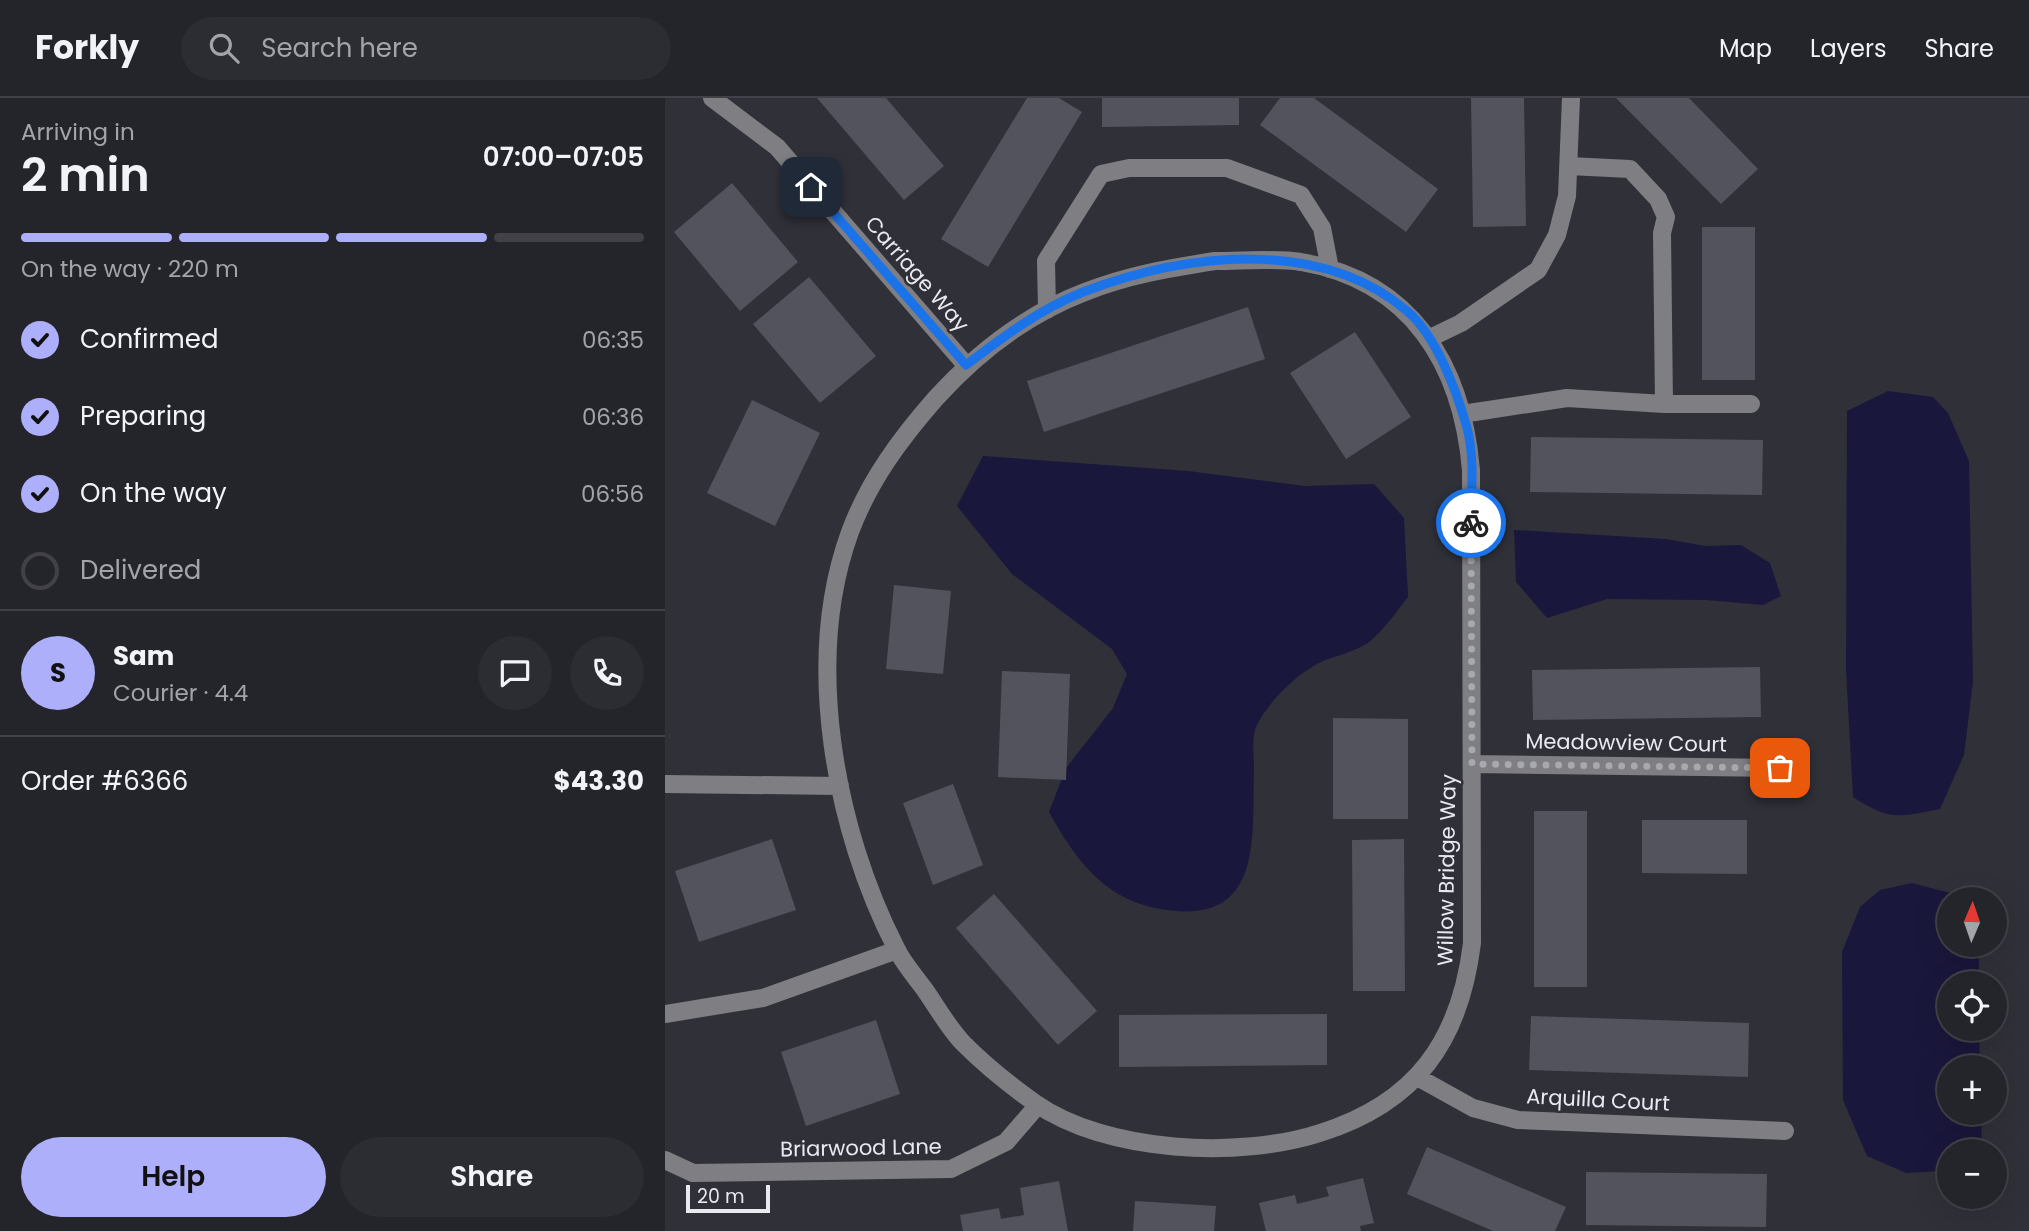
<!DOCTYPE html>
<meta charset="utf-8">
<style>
body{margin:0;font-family:Poppins,sans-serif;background:#2c2c33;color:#f1f3f6;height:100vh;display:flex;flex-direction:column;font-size:26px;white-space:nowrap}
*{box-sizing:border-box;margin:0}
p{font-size:23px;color:#a3a4a9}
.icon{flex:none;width:38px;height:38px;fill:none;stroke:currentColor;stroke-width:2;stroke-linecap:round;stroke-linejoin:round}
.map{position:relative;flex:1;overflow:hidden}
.drawer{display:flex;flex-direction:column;background:#24242b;width:665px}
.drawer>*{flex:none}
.needle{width:46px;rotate:2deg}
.buttons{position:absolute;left:1272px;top:789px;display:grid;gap:14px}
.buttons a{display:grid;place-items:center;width:70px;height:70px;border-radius:50%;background:#24242b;box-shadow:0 7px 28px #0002,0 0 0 2px #414147;font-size:35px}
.scale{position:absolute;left:21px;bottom:18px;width:84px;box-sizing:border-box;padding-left:7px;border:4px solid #e9eaef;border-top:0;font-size:19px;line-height:24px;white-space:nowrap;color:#e9eaef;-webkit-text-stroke:5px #303039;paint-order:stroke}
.pin{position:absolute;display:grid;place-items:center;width:60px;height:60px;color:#fff;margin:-30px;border-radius:14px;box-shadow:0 4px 10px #0006}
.courier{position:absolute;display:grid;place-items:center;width:70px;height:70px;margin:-35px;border:5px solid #1a73e8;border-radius:50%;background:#fff;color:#222;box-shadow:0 2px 9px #0007}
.summary em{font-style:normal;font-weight:600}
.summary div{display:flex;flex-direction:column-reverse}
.summary{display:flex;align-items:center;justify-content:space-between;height:119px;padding:0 21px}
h1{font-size:46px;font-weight:600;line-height:52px}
.bar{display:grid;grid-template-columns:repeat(4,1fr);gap:10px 7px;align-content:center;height:84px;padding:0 21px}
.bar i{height:9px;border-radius:5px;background:#414147}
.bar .selected{background:#adaffb}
.bar p{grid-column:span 4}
.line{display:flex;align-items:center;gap:18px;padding:0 21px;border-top:2px solid #414147}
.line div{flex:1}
.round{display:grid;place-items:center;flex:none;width:74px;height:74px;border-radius:37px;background:#2c2c33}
ol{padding:0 21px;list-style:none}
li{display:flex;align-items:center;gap:21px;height:77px}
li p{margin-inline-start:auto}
li .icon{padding:7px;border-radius:50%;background:#adaffb;color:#111;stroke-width:4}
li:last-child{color:#a3a4a9}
li i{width:38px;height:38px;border:4px solid #414147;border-radius:50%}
.action{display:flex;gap:14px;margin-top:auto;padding:14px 21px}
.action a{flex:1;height:80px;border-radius:42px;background:#adaffb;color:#111;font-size:28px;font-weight:600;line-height:80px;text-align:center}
.action a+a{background:#2c2c33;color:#f1f3f6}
header{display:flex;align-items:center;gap:42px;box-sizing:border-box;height:98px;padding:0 35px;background:#24242b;border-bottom:2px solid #414147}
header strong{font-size:33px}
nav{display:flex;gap:38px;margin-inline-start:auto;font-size:24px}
.search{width:490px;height:63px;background:#2c2c33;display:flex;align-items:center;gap:18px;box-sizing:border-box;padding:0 24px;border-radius:38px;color:#a3a4a9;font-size:26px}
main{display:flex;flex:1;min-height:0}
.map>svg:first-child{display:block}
</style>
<header>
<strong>Forkly</strong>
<div class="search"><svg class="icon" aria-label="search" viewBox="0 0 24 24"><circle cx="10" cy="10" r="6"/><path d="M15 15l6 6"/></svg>Search here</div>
<nav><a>Map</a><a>Layers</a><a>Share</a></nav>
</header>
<main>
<section class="drawer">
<div class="summary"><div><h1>2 min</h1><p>Arriving in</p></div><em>07:00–07:05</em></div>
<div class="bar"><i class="selected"></i><i class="selected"></i><i class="selected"></i><i></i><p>On the way · 220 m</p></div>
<ol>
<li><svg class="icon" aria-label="check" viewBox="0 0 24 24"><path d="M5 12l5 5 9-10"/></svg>Confirmed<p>06:35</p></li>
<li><svg class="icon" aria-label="check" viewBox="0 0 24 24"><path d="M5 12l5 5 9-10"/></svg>Preparing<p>06:36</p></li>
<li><svg class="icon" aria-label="check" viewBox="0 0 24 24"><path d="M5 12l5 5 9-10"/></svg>On the way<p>06:56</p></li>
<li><i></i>Delivered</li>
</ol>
<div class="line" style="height:126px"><b class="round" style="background:#adaffb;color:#111">S</b><div><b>Sam</b><p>Courier · 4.4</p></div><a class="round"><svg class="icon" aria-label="chat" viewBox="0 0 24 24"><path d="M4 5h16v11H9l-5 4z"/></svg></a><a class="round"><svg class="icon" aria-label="phone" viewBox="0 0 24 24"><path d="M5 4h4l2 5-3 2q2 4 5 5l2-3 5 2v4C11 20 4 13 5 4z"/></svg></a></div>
<div class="line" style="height:91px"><div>Order #6366</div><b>$43.30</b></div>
<div class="action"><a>Help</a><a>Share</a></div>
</section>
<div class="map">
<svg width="1364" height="1133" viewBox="0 0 1364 1133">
<rect width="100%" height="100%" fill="#303039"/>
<path fill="#1a173c" d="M1223,293l45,6 15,16 21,48 4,220 -9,74 -24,54c-42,8 -50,12 -87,-12l-7,-127 1,-259z
M318,358l205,15 117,15 69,-2 30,34 4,79c-12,15 -24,33 -39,45 -7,6 -28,13 -38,16 -28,9 -61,41 -74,67 -6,12 -3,30 -3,43 -2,74 10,162 -99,140 -53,-11 -81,-51 -106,-96l17,-44 47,-60 14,-34 -15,-25 -100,-75 -55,-68z
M849,432l152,9 39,7 36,-1 29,18 11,33 -18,9 -57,-5 -99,-1 -60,19 -31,-36z
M1247,785l50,13 2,3 -15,1v45h30v38l-30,1v45h30l1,38 -31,1v45h32l1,38 -33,1v34l-8,-15 -35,2 -39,-17 -24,-56 -1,-148 18,-45 20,-17z"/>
<path fill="#53535d" d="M152,0h69l58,68 -40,34z
M362,0h32l23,14 -94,155 -47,-28z
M437,0h137v27l-137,2z
M615,0h34l124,91 -32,43 -146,-107z
M806,0h53l2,128 -53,1z
M951,0h73l69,71 -37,35z
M67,85l66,79 -58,49 -66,-79z
M1037,129h53v153h-53z
M144,179l67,79 -56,47 -67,-79z
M583,209l17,52 -221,73 -17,-51z
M690,234l56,85 -65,42 -56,-86z
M87,302l68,33 -45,93 -68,-33z
M866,339l232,3 -1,55 -232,-3z
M229,487l57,6 -8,83 -57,-5z
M1095,569l1,50 -228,3 -1,-50z
M337,573l68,3 -4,106 -68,-3z
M668,620l75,1v100h-75z
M288,686l30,81 -50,20 -30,-82z
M869,713h53v176h-53z
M977,722h105v54l-105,-1z
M107,741l24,71 -97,32 -24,-71z
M739,741l1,152h-52l-1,-151z
M329,796l103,117 -39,34 -102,-117z
M662,916v51l-208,2v-52z
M866,918l218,7 -1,54 -219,-7z
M211,922l24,74 -94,32 -25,-74z
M762,1049l139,60 -11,24h-62l-86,-37z
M921,1074l181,2 -1,53 -180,-2z
M698,1080l11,45 -14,3 1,5h-95l-7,-28 36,-8 2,9 32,-8 -3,-9z
M394,1083l9,50h-105l-3,-16 39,-7 2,11 23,-4 -4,-27z
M470,1103l81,5 -2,25h-81z"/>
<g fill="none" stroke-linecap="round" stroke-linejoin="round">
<path stroke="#7e7e83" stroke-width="18" d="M47,0l65,49 189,218
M904,68l61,3 28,30 8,18 -4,16 2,171
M550,163c28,0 59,-3 86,1 111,19 161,103 170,208l1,473c-12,98 -56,160 -152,190 -80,26 -214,20 -285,-30 -24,-17 -50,-38 -71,-59 -15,-15 -27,-37 -39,-54 -10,-14 -22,-27 -29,-42 -61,-119 -93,-287 -46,-416 19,-51 50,-93 86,-134 41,-45 91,-84 149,-106 43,-17 85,-24 130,-31z
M382,212l-1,-49 55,-87 28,-6h98l74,27 21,33 8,41
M763,241l33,-16 77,-53 19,-35 10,-39 4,-98
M797,316l105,-16 97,6h87
M807,666l308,4
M0,686l175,2
M0,916l98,-16 134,-48
M754,980l54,30 45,12 267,11
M0,1062l28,13 258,-4 55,-27 32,-37"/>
</g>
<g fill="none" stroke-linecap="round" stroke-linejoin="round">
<path stroke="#a8a9af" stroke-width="7" stroke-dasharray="0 12.6" d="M806,425l1,241 308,4"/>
<path stroke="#1a73e8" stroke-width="9" d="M146,89l155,178c37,-28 74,-56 117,-73 100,-38 236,-56 324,19 29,24 50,81 60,117 8,30 4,64 4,95"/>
</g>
<g text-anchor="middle" stroke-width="5" stroke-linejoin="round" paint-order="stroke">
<g font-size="21" fill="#e9eaef" stroke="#303039">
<text transform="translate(252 176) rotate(49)" y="7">Carriage Way</text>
<text transform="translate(961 645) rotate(1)" y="7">Meadowview Court</text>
<text transform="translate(782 772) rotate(-89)" y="7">Willow Bridge Way</text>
<text transform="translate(933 1002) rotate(3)" y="7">Arquilla Court</text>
<text transform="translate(196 1050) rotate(-1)" y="7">Briarwood Lane</text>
</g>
</g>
</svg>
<div class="buttons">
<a><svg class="needle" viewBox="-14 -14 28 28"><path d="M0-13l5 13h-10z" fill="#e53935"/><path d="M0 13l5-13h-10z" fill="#a3a4a9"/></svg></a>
<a><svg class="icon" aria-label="locate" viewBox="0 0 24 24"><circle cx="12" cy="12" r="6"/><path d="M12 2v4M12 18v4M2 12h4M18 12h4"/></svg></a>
<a>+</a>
<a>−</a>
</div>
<div class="scale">20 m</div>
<div class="pin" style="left:1115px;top:670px;background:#ea580c"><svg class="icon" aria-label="bag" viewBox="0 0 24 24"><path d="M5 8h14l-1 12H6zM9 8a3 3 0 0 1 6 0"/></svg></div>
<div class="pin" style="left:146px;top:89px;background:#1f2937"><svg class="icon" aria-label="home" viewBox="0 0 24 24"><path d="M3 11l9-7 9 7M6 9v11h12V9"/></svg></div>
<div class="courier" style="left:806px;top:425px"><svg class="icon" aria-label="bike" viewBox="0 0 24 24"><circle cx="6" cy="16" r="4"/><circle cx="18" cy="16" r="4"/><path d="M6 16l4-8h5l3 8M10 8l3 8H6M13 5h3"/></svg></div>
</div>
</main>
